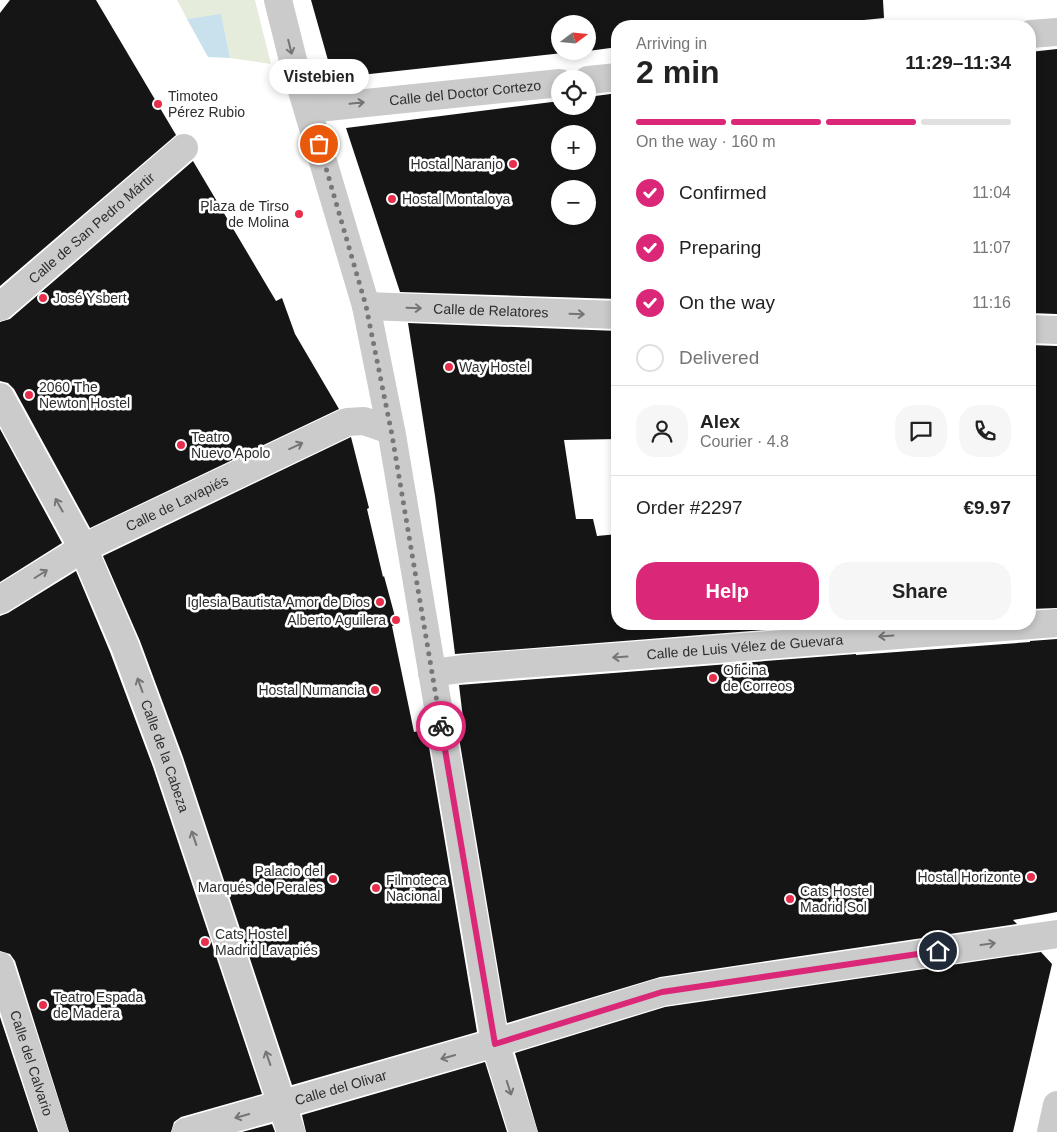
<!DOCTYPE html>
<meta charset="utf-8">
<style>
body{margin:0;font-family:Arial,sans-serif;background:#f6f6f6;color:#222;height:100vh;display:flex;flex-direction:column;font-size:19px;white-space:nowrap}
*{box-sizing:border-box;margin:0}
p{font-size:16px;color:#767676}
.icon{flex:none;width:28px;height:28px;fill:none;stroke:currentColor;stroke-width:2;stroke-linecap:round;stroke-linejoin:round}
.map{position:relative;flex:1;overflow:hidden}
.sheet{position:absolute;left:611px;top:20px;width:425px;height:610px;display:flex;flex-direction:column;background:#fff;border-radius:20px;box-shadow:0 2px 8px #0003}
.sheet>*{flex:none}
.needle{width:32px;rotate:74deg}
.tools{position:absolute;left:551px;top:15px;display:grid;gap:10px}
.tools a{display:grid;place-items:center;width:45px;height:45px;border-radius:50%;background:#fff;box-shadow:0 2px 8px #0003;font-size:25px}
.pin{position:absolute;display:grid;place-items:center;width:42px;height:42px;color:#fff;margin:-21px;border:2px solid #fff;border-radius:50%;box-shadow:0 1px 5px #0007}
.courier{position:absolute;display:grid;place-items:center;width:50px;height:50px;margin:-25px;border:4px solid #db2777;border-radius:50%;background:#fff;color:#222;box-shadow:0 1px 6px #0007}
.bubble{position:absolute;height:35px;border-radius:18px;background:#fff;box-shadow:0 2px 8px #0003;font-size:16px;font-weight:600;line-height:35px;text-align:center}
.summary em{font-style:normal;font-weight:600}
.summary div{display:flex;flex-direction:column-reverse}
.summary{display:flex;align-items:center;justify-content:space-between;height:85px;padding:0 25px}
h1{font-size:32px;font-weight:600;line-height:38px}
.bar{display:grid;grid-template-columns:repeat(4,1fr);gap:8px 5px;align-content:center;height:60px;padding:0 25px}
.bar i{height:6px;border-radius:4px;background:#e0e0e0}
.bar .on{background:#db2777}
.bar p{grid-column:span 4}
.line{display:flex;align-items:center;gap:12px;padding:0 25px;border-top:1px solid #e0e0e0}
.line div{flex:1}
.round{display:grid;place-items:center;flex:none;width:52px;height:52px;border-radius:20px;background:#f6f6f6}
ol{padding:0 25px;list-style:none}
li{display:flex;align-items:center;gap:15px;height:55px}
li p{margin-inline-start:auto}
li .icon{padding:5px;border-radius:50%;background:#db2777;color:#fff;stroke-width:4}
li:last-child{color:#767676}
li i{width:28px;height:28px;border:2px solid #e0e0e0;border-radius:50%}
.action{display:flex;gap:10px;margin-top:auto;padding:10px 25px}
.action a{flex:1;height:58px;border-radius:20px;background:#db2777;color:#fff;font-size:20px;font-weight:600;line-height:58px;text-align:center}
.action a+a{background:#f6f6f6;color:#222}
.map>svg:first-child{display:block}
</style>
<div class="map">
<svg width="1057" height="1132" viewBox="0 0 1057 1132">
<rect width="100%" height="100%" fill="#fff"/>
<path fill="#e6ecdc" d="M177,0h78l16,64 -41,-6 -9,-43 -34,4z"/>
<path fill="#c8e1ec" d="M221,14l9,44 -22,-1 -21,-38z"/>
<path fill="#151515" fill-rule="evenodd" d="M10,0h86l80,135 -176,151v-273z
M311,0h572l1,18 -80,8h-186v21l-30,4v-27h-28v27h21l-248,27z
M1057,49v265l-27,-1v-261z
M618,93v206l-218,-7 -54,-164 214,-27v5h28v-9zM560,134h28v27h-28zM560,189h28v27h-28z
M193,161l83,140 6,-3 13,36 44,75 -249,119 -76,-139 -6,-6 -8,-2v-59l10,-3z
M408,323l210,8v108l-54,1 12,79h17l4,17 21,-2v90h224l-387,30 -20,-158z
M1030,345l27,1v262l-27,1z
M0,429l62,114 -62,39z
M351,437l18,71 -2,1 16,68 1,-1 13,48 -5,2 22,106 12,-3 51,303 -185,53 -109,-328 -43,-116 -37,-85z
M76,571l34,81 43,115 109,327 -81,23 -7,5 -3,10h-102l-54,-171 -5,-7 -10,-3v-335l8,-3z
M1057,639v273l-44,8 4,4 -357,53 -153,46 -51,-303 7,-2 -4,-33 397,-31v1l174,-13v-1z
M1041,952l11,12 -39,168h-475l-23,-79 150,-46z
M0,1017l38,115h-38z
M485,1062l22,70h-201l-4,-17z
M272,1124l3,8h-33z"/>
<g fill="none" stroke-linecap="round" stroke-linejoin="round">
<g stroke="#cbcbcb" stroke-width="28">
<path d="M1030,34l27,-2"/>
<path d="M588,80l30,-3"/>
<path id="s1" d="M308,109l252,-26"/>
<path id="s2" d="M366,306l252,9"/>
<path id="s3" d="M0,307l184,-159"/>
<path d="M1030,329l27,1"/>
<path id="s4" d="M0,397l83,151 42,98 43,116 123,370"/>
<path id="s5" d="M0,600l83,-52 264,-126 17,-1 26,9"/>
<path id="s6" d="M432,673l37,-5 588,-45"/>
<path id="s7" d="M0,966l54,166"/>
<path id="s8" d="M186,1132l309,-89 167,-51 395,-58"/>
</g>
<path stroke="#cbcbcb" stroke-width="28" d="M278,0l16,64 72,242 26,129 103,608 28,89
M1051,1132l6,-27"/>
</g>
<defs><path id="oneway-shaft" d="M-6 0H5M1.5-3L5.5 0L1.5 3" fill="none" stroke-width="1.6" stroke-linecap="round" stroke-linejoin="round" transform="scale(1.25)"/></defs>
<g stroke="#757575">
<use href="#oneway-shaft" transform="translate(290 47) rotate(76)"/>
<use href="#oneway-shaft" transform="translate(357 103) rotate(-6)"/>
<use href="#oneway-shaft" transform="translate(414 308) rotate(2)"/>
<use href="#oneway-shaft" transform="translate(577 314) rotate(2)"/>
<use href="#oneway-shaft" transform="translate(296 446) rotate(-25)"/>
<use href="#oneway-shaft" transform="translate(59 505) rotate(-119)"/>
<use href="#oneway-shaft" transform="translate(41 574) rotate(-32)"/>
<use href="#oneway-shaft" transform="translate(886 636) rotate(176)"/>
<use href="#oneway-shaft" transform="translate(620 657) rotate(176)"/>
<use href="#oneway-shaft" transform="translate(140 685) rotate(-110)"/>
<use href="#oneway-shaft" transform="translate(194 838) rotate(-109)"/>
<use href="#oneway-shaft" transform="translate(988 944) rotate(-8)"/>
<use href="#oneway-shaft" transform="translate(448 1057) rotate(164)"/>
<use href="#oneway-shaft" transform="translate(268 1058) rotate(-109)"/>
<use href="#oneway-shaft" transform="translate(509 1088) rotate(72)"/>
<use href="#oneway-shaft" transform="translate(242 1116) rotate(164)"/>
</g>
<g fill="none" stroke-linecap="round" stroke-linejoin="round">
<path stroke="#777" stroke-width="5" stroke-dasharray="0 9" d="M319,144l47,162 26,129 49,291"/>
<path stroke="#db2777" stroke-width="6" d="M441,726l54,318 167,-52 276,-41"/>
</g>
<g fill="#e82e4d" stroke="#fff" stroke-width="2">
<circle cx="158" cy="104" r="5"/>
<circle cx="513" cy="164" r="5"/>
<circle cx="392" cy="199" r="5"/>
<circle cx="299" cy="214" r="5"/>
<circle cx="43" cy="298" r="5"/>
<circle cx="449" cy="367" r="5"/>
<circle cx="29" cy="395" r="5"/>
<circle cx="181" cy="445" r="5"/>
<circle cx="380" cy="602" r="5"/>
<circle cx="396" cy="620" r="5"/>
<circle cx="713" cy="678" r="5"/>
<circle cx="375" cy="690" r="5"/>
<circle cx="1031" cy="877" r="5"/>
<circle cx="333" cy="879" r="5"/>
<circle cx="376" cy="888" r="5"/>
<circle cx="790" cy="899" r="5"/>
<circle cx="205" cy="942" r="5"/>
<circle cx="43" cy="1005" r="5"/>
</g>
<g text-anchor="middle" stroke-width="5" stroke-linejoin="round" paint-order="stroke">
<g font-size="14" fill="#2e2e2e" stroke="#fff">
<text dy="5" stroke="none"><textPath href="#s1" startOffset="158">Calle del Doctor Cortezo</textPath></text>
<text dy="5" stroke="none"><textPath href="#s3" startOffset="121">Calle de San Pedro Mártir</textPath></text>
<text dy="5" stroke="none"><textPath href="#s2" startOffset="125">Calle de Relatores</textPath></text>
<text dy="5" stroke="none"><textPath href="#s5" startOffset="202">Calle de Lavapiés</textPath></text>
<text dy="5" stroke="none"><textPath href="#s6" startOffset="314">Calle de Luis Vélez de Guevara</textPath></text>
<text dy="5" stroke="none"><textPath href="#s4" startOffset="396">Calle de la Cabeza</textPath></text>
<text dy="5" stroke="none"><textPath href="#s7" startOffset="102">Calle del Calvario</textPath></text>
<text dy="5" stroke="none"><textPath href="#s8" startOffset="161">Calle del Olivar</textPath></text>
</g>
<g font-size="14" fill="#2e2e2e" stroke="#fff" text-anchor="start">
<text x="168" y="101">Timoteo<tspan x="168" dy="16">Pérez Rubio</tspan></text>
<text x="503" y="169" text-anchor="end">Hostal Naranjo</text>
<text x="402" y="204">Hostal Montaloya</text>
<text x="289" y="211" text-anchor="end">Plaza de Tirso<tspan x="289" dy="16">de Molina</tspan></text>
<text x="53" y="303">José Ysbert</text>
<text x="459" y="372">Way Hostel</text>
<text x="39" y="392">2060 The<tspan x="39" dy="16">Newton Hostel</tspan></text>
<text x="191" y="442">Teatro<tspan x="191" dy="16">Nuevo Apolo</tspan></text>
<text x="370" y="607" text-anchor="end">Iglesia Bautista Amor de Dios</text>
<text x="386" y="625" text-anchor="end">Alberto Aguilera</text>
<text x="723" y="675">Oficina<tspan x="723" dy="16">de Correos</tspan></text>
<text x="365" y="695" text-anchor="end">Hostal Numancia</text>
<text x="323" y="876" text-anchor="end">Palacio del<tspan x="323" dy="16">Marqués de Perales</tspan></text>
<text x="1021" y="882" text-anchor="end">Hostal Horizonte</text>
<text x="386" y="885">Filmoteca<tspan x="386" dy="16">Nacional</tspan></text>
<text x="800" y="896">Cats Hostel<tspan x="800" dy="16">Madrid Sol</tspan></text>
<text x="215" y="939">Cats Hostel<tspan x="215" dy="16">Madrid Lavapiés</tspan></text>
<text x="53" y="1002">Teatro Espada<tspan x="53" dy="16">de Madera</tspan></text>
</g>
</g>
</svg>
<div class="tools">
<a><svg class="needle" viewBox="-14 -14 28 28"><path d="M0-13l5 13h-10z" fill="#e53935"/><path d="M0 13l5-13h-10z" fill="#767676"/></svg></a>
<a><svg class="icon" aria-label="locate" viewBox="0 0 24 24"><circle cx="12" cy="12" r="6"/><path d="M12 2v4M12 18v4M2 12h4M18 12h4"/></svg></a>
<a>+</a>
<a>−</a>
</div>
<div class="pin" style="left:319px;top:144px;background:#ea580c"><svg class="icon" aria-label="bag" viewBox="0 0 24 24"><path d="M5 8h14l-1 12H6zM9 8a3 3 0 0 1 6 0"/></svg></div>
<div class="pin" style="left:938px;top:951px;background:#1f2937"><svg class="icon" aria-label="home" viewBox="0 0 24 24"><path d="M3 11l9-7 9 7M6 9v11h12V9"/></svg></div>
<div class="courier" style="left:441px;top:726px"><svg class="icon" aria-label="bike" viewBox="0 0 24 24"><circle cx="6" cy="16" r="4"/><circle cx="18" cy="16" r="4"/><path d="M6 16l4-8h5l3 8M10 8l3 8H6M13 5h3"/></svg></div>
<div class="bubble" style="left:269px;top:59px;width:100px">Vistebien</div>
<section class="sheet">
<div class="summary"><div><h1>2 min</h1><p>Arriving in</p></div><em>11:29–11:34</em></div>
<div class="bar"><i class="on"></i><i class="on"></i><i class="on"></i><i></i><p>On the way · 160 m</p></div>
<ol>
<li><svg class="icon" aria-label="check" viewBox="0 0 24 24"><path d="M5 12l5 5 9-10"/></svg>Confirmed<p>11:04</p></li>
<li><svg class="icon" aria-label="check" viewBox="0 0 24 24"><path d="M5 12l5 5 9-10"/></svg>Preparing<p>11:07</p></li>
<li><svg class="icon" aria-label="check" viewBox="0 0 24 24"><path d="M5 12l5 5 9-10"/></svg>On the way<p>11:16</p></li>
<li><i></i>Delivered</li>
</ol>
<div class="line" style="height:90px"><a class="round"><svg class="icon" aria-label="person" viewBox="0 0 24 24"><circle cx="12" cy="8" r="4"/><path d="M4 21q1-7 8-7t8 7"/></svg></a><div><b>Alex</b><p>Courier · 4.8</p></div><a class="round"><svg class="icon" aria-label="chat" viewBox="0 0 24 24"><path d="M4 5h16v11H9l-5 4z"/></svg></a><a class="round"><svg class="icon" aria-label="phone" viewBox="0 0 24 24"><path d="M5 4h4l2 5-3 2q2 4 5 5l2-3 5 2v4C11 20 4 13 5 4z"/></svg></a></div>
<div class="line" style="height:65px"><div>Order #2297</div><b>€9.97</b></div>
<div class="action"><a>Help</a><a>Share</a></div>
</section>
</div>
